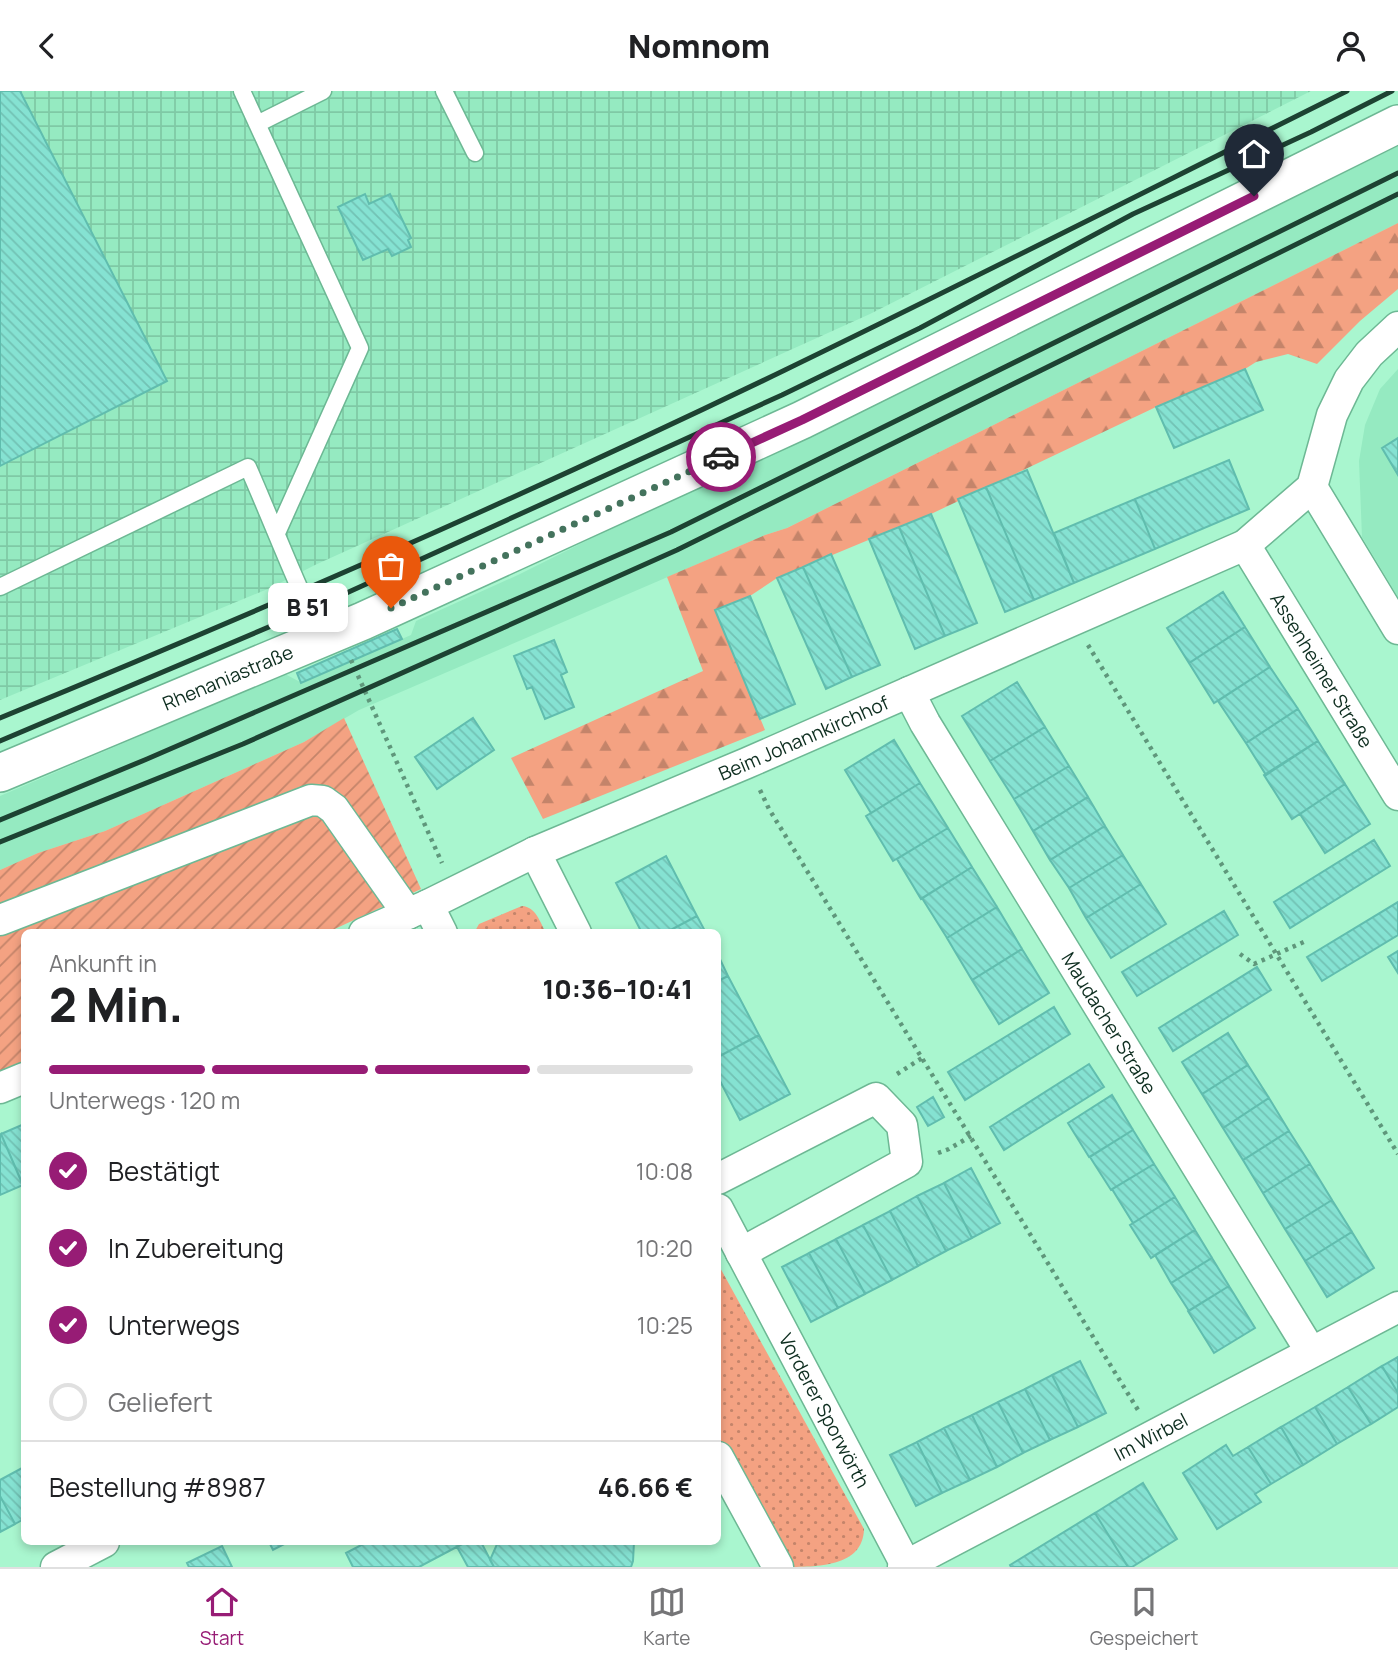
<!DOCTYPE html>
<html lang="de">
<meta charset="utf-8">
<style>
body{margin:0;font-family:Manrope,sans-serif;background:#f2f2f2;color:#202124;height:100vh;display:flex;flex-direction:column;font-size:26px;white-space:nowrap}
*{box-sizing:border-box;margin:0}
p{font-size:23px;color:#757577}
.icon{flex:none;width:38px;height:38px;fill:none;stroke:currentColor;stroke-width:2;stroke-linecap:round;stroke-linejoin:round}
.map{position:relative;flex:1;overflow:hidden}
.details{position:absolute;left:21px;top:838px;width:700px;height:616px;display:flex;flex-direction:column;background:#fff;border-radius:10px;box-shadow:0 4px 10px #0003}
.details>*{flex:none}
.pin{position:absolute;display:grid;place-items:center;width:60px;height:60px;color:#fff;margin:-72px -30px;border-radius:50% 50% 50% 0;rotate:-45deg;box-shadow:0 0 7px #0007}
.pin .icon{rotate:45deg}
.courier{position:absolute;display:grid;place-items:center;width:70px;height:70px;margin:-35px;border:5px solid #971c75;border-radius:50%;background:#fff;color:#222;box-shadow:0 2px 9px #0007}
.bubble{position:absolute;height:49px;border-radius:10px;background:#fff;box-shadow:0 4px 10px #0003;font-size:23px;font-weight:800;line-height:49px;text-align:center}
.overview em{font-style:normal;font-weight:800}
.overview div{display:flex;flex-direction:column-reverse}
.overview{display:flex;align-items:center;justify-content:space-between;height:119px;padding:0 28px}
h1{font-size:46px;font-weight:800;line-height:52px}
.bar{display:grid;grid-template-columns:repeat(4,1fr);gap:10px 7px;align-content:center;height:84px;padding:0 28px}
.bar i{height:9px;border-radius:5px;background:#e0e0e0}
.bar .current{background:#971c75}
.bar p{grid-column:span 4}
.line{display:flex;align-items:center;gap:18px;padding:0 28px;border-top:2px solid #e0e0e0}
.line div{flex:1}
ol{padding:0 28px;list-style:none}
li{display:flex;align-items:center;gap:21px;height:77px}
li p{margin-inline-start:auto}
li .icon{padding:7px;border-radius:50%;background:#971c75;color:#fff;stroke-width:4}
li:last-child{color:#757577}
li i{width:38px;height:38px;border:4px solid #e0e0e0;border-radius:50%}
header{display:flex;justify-content:space-between;align-items:center;height:91px;padding:0 28px;background:#fff;font-size:32px;font-weight:800}
.tabs{display:flex;justify-content:space-around;align-items:center;height:98px;border-top:2px solid #e0e0e0;background:#fff;font-size:19px;color:#757577}
.tabs a{display:grid;justify-items:center;gap:4px}
.tabs .current{color:#971c75}
.map>svg:first-child{display:block}
</style>
<header><svg class="icon" aria-label="back" viewBox="0 0 24 24"><path d="M15 5l-7 7 7 7"/></svg>Nomnom<svg class="icon" aria-label="person" viewBox="0 0 24 24"><circle cx="12" cy="8" r="4"/><path d="M4 21q1-7 8-7t8 7"/></svg></header>
<div class="map">
<svg width="1398" height="1476" viewBox="0 0 1398 1476">
<defs>
<pattern id="industrial-grid" width="8" height="8" patternUnits="userSpaceOnUse" patternTransform="scale(1.75)"><rect width="8" height="8" fill="#95eac1"/><path d="M0 4h8M4 0v8" fill="none" stroke="#7fc9a5"/></pattern>
<pattern id="grass-dots" width="8" height="8" patternUnits="userSpaceOnUse" patternTransform="scale(1.75)"><rect width="8" height="8" fill="#f4a282"/><path d="M2 2h.1M6 6h.1" fill="none" stroke="#c4846a" stroke-width="1.8" stroke-linecap="round"/></pattern>
<pattern id="forest-firs" width="22" height="20" patternUnits="userSpaceOnUse" patternTransform="scale(1.75)"><rect width="22" height="20" fill="#f4a282"/><path d="M5 1l3.5 6h-7zM16 11l3.5 6h-7z" fill="#c4846a"/></pattern>
<pattern id="garden-furrows" width="10" height="10" patternUnits="userSpaceOnUse" patternTransform="scale(1.75)"><rect width="10" height="10" fill="#f4a282"/><path d="M-1 1l2-2M0 10L10 0M9 11l2-2" fill="none" stroke="#c4846a"/></pattern>
<pattern id="building-back-hatch" width="6" height="6" patternUnits="userSpaceOnUse" patternTransform="scale(1.75)"><rect width="6" height="6" fill="#85e2d2"/><path d="M-1 5l2 2M0 0l6 6M5-1l2 2" fill="none" stroke="#72c2b4"/></pattern>
</defs>
<rect width="100%" height="100%" fill="#a9f6cf"/>
<path fill="#95eac1" d="M1398,55v77l-611,305 -22,7 -406,175 -55,32 -199,89 -67,22 -38,17v-74l285,-122 17,9 109,-48 5,-14 102,-46 122,-61 198,-91z
M1398,278v228l-36,-60 -3,-76 6,-36 15,-36z"/>
<path fill="url(#industrial-grid)" d="M0,0h1311l-441,223 -555,251 -45,23 -270,112z"/>
<path fill="url(#grass-dots)" d="M522,815c14,1 18,16 24,27h-72l5,-9z
M718,1173l146,265c-1,38 -46,38 -81,38l-65,-128z"/>
<path fill="url(#forest-firs)" d="M1398,132v66l-38,32 -43,43 -29,-10 -32,8 -11,7 -89,38 -225,107 -154,64 -27,18 -35,14 50,120 -222,89 -32,-61 192,-87 -36,-94 98,-42 22,-7z"/>
<path fill="url(#garden-furrows)" d="M344,627l77,171 -95,44h-302v128l-24,10v-201l38,-17 67,-22 199,-89z"/>
<path fill="url(#building-back-hatch)" stroke="#60bdae" stroke-width="2" d="M0,0h20l147,290 -167,85z
M365,103l4,10 21,-10 21,44 -3,2 3,7 -19,9 -4,-7 -25,11 -25,-53z
M1245,278l18,41 -89,38 -18,-41z
M1398,347v37l-16,-27z
M1229,369l20,49 -94,40 -20,-50z
M1027,379l47,113 -40,17 -48,-113z
M986,396l48,113 -29,12 -47,-113z
M1135,408l20,50 -81,34 -20,-50z
M931,423l46,109 -32,13 -46,-109z
M899,436l46,109 -30,13 -46,-110z
M831,463l49,111 -28,12 -49,-110z
M803,476l49,110 -26,12 -49,-111z
M1223,501l22,35 -56,36 -22,-35z
M750,505l45,108 -35,15 -45,-109z
M1245,536l25,40 -56,36 -25,-40z
M397,538l5,10 -101,44 -4,-10z
M554,549l13,32 -6,3 13,32 -29,12 -13,-32 -5,2 -13,-33z
M1270,576l28,42 -52,34 -28,-42z
M1017,591l28,45 -55,34 -28,-45z
M1298,618l20,32 -52,34 -20,-32z
M473,627l21,32 -57,39 -22,-32z
M1045,636l24,39 -55,33 -24,-38z
M894,649l26,43 -49,30 -26,-43z
M1318,650l27,43 -53,35 -28,-44z
M1069,675l19,31 -55,34 -19,-32z
M920,692l28,45 -55,33 -27,-45z
M1345,693l25,40 -45,29 -25,-39z
M1088,706l17,29 -55,34 -17,-29z
M1105,735l18,29 -54,33 -19,-28z
M948,737l24,39 -51,32 -24,-40z
M1374,749l16,26 -100,62 -16,-26z
M1123,764l18,29 -55,34 -17,-30z
M666,765l31,60 -32,17h-23l-26,-50z
M972,776l25,40 -50,31 -25,-40z
M1141,793l25,40 -55,34 -25,-40z
M1398,811v33l-76,46 -15,-24z
M997,816l25,42 -50,31 -25,-42z
M1224,820l14,24 -101,61 -15,-24z
M697,825l9,17h-41z
M1022,858l27,44 -50,31 -27,-44z
M1398,860v22l-10,-16z
M718,864l10,21 -10,5z
M1257,876l14,23 -98,61 -14,-23z
M728,885l31,59 -41,22v-76z
M1054,916l16,27 -105,66 -17,-28z
M1228,942l20,32 -46,29 -20,-32z
M759,944l31,59 -50,26 -22,-43v-20z
M1089,973l15,23 -100,63 -14,-23z
M1248,974l21,33 -46,30 -21,-34z
M1112,1004l21,35 -44,27 -21,-34z
M933,1006l11,20 -16,9 -11,-19z
M1269,1007l20,33 -46,29 -20,-32z
M24,1033v56l-3,1 -20,-47z
M1133,1039l21,34 -43,26 -21,-33z
M1289,1040l21,33 -47,29 -20,-33z
M1,1043l22,51 -23,10v-60z
M1154,1073l21,33 -42,26 -21,-34z
M1310,1073l22,36 -47,29 -22,-36z
M971,1077l29,55 -28,15 -28,-55z
M944,1092l28,55 -26,13 -29,-55z
M917,1105l29,55 -28,15 -28,-55z
M1175,1106l20,33 -44,28 -21,-33z
M1332,1109l20,32 -47,29 -20,-32z
M890,1120l28,55 -26,14 -29,-55z
M863,1134l29,55 -27,14 -29,-55z
M1195,1139l17,28 -41,25 -16,-28z
M1352,1141l22,36 -47,29 -22,-36z
M836,1148l29,55 -27,14 -29,-55z
M809,1162l29,55 -27,14 -29,-55z
M1212,1167l17,28 -40,25 -18,-28z
M1229,1195l26,42 -41,25 -26,-42z
M1398,1266v36l-16,-27z
M1080,1270l26,52 -28,14 -26,-52z
M1382,1275l16,27v14l-27,17 -23,-37z
M1052,1284l26,52 -28,13 -25,-51z
M1348,1296l23,37 -34,20 -22,-37z
M1025,1298l25,51 -27,13 -25,-51z
M998,1311l25,51 -26,14 -25,-52z
M1315,1316l22,37 -34,21 -22,-38z
M972,1324l25,52 -27,13 -26,-52z
M1281,1336l22,38 -32,19 -23,-37z
M944,1337l26,52 -28,13 -25,-51z
M917,1351l25,51 -26,13 -26,-51z
M1226,1354l7,11 15,-9 23,37 -16,10 6,8 -44,27 -34,-56z
M24,1376v52l-9,5 -15,-28v-16z
M1143,1392l34,56 -45,28h-4l-33,-54z
M0,1405l15,28 -15,8z
M1095,1422l33,54h-117l-1,-2z
M269,1451h19l-15,8z
M367,1451h99l-47,25h-66l-7,-14z
M466,1451h15l13,25h-26l-11,-20z
M498,1451h136l-1,19 -2,6h-137l-4,-7z
M222,1455l10,21h-43l-2,-4z"/>
<g fill="none" stroke-linecap="round" stroke-linejoin="round">
<g stroke="#6db894" stroke-width="19">
<path id="service" d="M242,0l118,257 -83,185
M444,0l31,62
M257,33l66,-33
M0,496l248,-120c25,57 47,115 74,171"/>
</g>
<g stroke="#6db894" stroke-width="33">
<g id="minor">
<path d="M1312,396l86,142"/>
<path id="s1" d="M1245,454l153,250"/>
<path id="s2" d="M909,601l16,31 386,629"/>
<path d="M535,761l41,81"/>
<path d="M428,814l14,28"/>
<path d="M0,829l311,-120 12,1 11,8 74,105"/>
<path id="s3" d="M364,842l64,-28 107,-53 212,-89 498,-218 67,-58 20,-72 17,-35 20,-26 29,-27"/>
<path d="M0,997l24,-10"/>
<path d="M718,1088l158,-81 26,27 5,37 -166,91"/>
<path id="s4" d="M718,1118l189,358"/>
<path d="M718,1366l60,110"/>
<path d="M56,1476l48,-25"/>
<path id="s5" d="M903,1476l495,-260"/>
</g>
</g>
<g stroke="#6db894" stroke-width="40">
<g id="tertiary">
<path id="s6" d="M0,682l363,-152 439,-201 596,-296"/>
</g>
</g>
<path stroke="#5f977b" stroke-width="4.5" stroke-dasharray="3.5 5" stroke-linecap="butt" d="M1088,554l310,509
M351,569l91,203
M760,699l9,19 369,601
M1240,863l14,10 52,-23
M897,983l25,-16
M938,1062l11,-4 22,-13"/>
<use href="#service" stroke="#fff" stroke-width="16"/>
<use href="#minor" stroke="#fff" stroke-width="30"/>
<use href="#tertiary" stroke="#fff" stroke-width="37"/>
<path stroke="#1d4232" stroke-width="5" d="M0,627c265,-109 527,-223 785,-348 188,-91 375,-186 562,-279
M0,650l309,-131 473,-215 138,-67 213,-114 178,-82 81,-41
M0,729l147,-61 524,-227 727,-359
M0,751l243,-98 434,-194 721,-356"/>
</g>
<g fill="none" stroke-linecap="round" stroke-linejoin="round">
<path stroke="#44735d" stroke-width="7" stroke-dasharray="0 12.6" d="M391,517l330,-151"/>
<path stroke="#971c75" stroke-width="9" d="M721,366l81,-37 452,-224"/>
</g>
<g text-anchor="middle" stroke-width="6" stroke-linejoin="round" paint-order="stroke">
<g font-size="19" fill="#0d2d1f" stroke="#a9f6cf">
<text dy="7" stroke="none"><textPath href="#s1" startOffset="147">Assenheimer Straße</textPath></text>
<text dy="7" stroke="none"><textPath href="#s6" startOffset="247">Rhenaniastraße</textPath></text>
<text dy="7" stroke="none"><textPath href="#s3" startOffset="481">Beim Johannkirchhof</textPath></text>
<text dy="7" stroke="none"><textPath href="#s2" startOffset="387">Maudacher Straße</textPath></text>
<text dy="7" stroke="none"><textPath href="#s4" startOffset="228">Vorderer Sporwörth</textPath></text>
<text dy="7" stroke="none"><textPath href="#s5" startOffset="280">Im Wirbel</textPath></text>
</g>
</g>
</svg>
<div class="pin" style="left:391px;top:517px;background:#ea580c"><svg class="icon" aria-label="bag" viewBox="0 0 24 24"><path d="M5 8h14l-1 12H6zM9 8a3 3 0 0 1 6 0"/></svg></div>
<div class="pin" style="left:1254px;top:105px;background:#1f2937"><svg class="icon" aria-label="home" viewBox="0 0 24 24"><path d="M3 11l9-7 9 7M6 9v11h12V9"/></svg></div>
<div class="courier" style="left:721px;top:366px"><svg class="icon" aria-label="car" viewBox="0 0 24 24"><path d="M5 17H2v-5l4-1 3-4h7l3 4 3 1v5h-3M9 17h6M6 11h13"/><circle cx="7" cy="17" r="2"/><circle cx="17" cy="17" r="2"/></svg></div>
<div class="bubble" style="left:268px;top:492px;width:80px">B 51</div>
<section class="details">
<div class="overview"><div><h1>2 Min.</h1><p>Ankunft in</p></div><em>10:36–10:41</em></div>
<div class="bar"><i class="current"></i><i class="current"></i><i class="current"></i><i></i><p>Unterwegs · 120 m</p></div>
<ol>
<li><svg class="icon" aria-label="check" viewBox="0 0 24 24"><path d="M5 12l5 5 9-10"/></svg>Bestätigt<p>10:08</p></li>
<li><svg class="icon" aria-label="check" viewBox="0 0 24 24"><path d="M5 12l5 5 9-10"/></svg>In Zubereitung<p>10:20</p></li>
<li><svg class="icon" aria-label="check" viewBox="0 0 24 24"><path d="M5 12l5 5 9-10"/></svg>Unterwegs<p>10:25</p></li>
<li><i></i>Geliefert</li>
</ol>
<div class="line" style="height:91px"><div>Bestellung #8987</div><b>46.66 €</b></div>
</section>
</div>
<nav class="tabs">
<a class="current"><svg class="icon" aria-label="home" viewBox="0 0 24 24"><path d="M3 11l9-7 9 7M6 9v11h12V9"/></svg>Start</a>
<a><svg class="icon" aria-label="map" viewBox="0 0 24 24"><path d="M3 6l6-2 6 2 6-2v14l-6 2-6-2-6 2zM9 4v14M15 6v14"/></svg>Karte</a>
<a><svg class="icon" aria-label="saved" viewBox="0 0 24 24"><path d="M7 4h10v16l-5-4-5 4z"/></svg>Gespeichert</a>
</nav>
